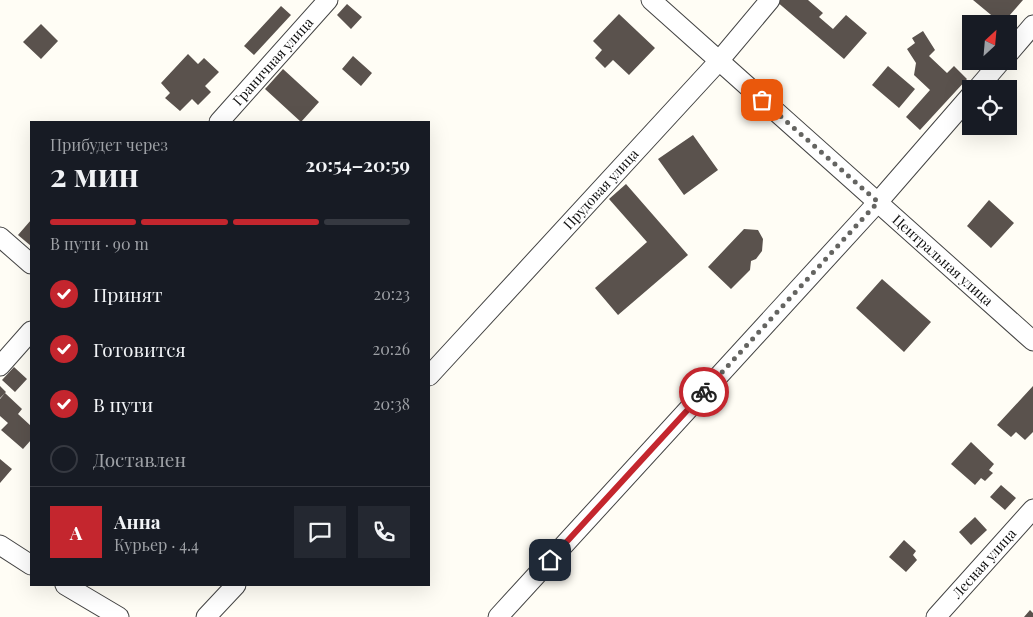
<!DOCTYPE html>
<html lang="ru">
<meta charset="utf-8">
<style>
body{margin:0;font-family:"Playfair Display",serif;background:#242831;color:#f1f3f6;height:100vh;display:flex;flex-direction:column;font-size:19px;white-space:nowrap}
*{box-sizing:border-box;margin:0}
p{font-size:16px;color:#9ea1a6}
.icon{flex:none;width:28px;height:28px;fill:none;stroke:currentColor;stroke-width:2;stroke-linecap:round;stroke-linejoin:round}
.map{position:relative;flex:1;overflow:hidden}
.side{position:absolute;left:30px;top:121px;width:400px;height:465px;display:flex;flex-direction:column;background:#171b24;border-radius:0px;box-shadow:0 5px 20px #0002}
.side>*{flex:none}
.needle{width:32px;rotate:26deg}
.buttons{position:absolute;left:962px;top:15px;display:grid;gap:10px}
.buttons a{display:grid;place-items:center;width:55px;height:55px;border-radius:0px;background:#171b24;box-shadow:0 5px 20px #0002;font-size:25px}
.pin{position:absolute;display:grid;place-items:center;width:42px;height:42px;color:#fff;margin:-21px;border-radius:10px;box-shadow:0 2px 8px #0006}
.courier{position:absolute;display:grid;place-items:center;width:50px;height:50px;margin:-25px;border:4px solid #c4262e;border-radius:50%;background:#fff;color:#222;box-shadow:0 1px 6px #0007}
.headline em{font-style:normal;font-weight:700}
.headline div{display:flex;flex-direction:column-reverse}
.headline{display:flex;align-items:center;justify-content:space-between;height:85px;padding:0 20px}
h1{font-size:32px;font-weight:700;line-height:38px}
.bar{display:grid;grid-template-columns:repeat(4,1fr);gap:8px 5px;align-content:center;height:60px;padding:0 20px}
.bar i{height:6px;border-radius:4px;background:#363941}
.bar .current{background:#c4262e}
.bar p{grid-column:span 4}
.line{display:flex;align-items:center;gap:12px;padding:0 20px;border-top:1px solid #363941}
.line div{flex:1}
.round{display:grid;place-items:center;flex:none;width:52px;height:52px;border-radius:0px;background:#242831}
ol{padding:0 20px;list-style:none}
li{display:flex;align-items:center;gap:15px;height:55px}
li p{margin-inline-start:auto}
li .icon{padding:5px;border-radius:50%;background:#c4262e;color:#fff;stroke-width:4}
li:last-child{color:#9ea1a6}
li i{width:28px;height:28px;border:2px solid #363941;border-radius:50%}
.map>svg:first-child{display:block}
</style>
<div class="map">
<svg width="1033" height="617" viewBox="0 0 1033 617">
<rect width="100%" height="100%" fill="#fffdf5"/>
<path fill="#5a524d" d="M777,0h31l15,13 -4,4 14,12 13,-14 21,18 -23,26 -68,-58z
M973,0h50l-21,24z
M347,4l15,13 -11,12 -14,-14z
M281,6l10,9 -37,40 -10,-9z
M619,14l36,34 -26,27 -16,-15 -8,8 -10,-10 7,-8 -9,-9z
M41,24l17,17 -17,18 -18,-17z
M923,31l12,19 -6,6 18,17 7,-7 13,13 -47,51 -14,-13 24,-27 -16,-15 2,-12 -9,-14 8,-6 -3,-5z
M188,54l10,10 6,-6 15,14 -14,14 6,6 -13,13 -6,-6 -12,12 -15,-13 5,-5 -9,-10z
M353,56l19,17 -11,13 -19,-17z
M888,66l27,23 -16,19 -27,-23z
M283,69l36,33 -18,20 -36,-33z
M693,135l25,35 -34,25 -26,-36z
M626,184l62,71 -70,60 -23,-27 52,-46 -38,-43z
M989,200l25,23 -23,25 -24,-22z
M31,220v26l-13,-11z
M744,229l14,1 5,9 -1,12 -6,8 -5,2 -1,9 -19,19 -23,-22z
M882,279l49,43 -27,30 -48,-44z
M14,367l13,12 -12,13 -13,-12z
M0,386l6,6 -6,6z
M1033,386v46l-8,8 -9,-8 -5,5 -14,-12z
M5,393l17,16 -4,5 13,12v14l-8,9 -22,-19 7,-7 -8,-7v-17z
M971,442l23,22 -5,6 4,3 -8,8 -4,-3 -6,7 -24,-21z
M0,459l12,10 -12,14z
M1001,485l15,13 -11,12 -15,-13z
M975,517l12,13 -16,15 -12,-13z
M904,540l12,11 -3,4 4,5 -11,12 -17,-15z
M1030,610l3,3v4h-9z"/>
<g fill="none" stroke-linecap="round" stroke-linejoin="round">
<g stroke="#444" stroke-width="21">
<g id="minor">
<path id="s1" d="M651,0l382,341"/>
<path d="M1009,53l24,-28"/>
<path d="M977,89l24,-28"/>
<path id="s2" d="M219,122l109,-122"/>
<path d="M0,237l31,27"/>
<path d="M0,366l31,-35"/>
<path id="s3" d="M429,376l289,-314 52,-62"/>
<path d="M0,545l31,20"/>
<path d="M65,585l54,32"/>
<path d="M206,617l30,-32"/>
<path d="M498,617l380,-415 93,-107"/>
<path id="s4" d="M936,617l97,-108"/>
</g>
</g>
<use href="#minor" stroke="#fff" stroke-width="19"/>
</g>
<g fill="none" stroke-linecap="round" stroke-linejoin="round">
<path stroke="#646461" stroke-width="5" stroke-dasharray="0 9" d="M704,392l174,-190 -116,-102"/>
<path stroke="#c4262e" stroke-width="6" d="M550,560l154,-168"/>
</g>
<g text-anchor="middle" stroke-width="5" stroke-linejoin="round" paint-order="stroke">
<g font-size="14" fill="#111" stroke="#fff">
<text dy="5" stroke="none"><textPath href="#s2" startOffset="81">Граничная улица</textPath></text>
<text dy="5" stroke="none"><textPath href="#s3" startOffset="254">Прудовая улица</textPath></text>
<text dy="5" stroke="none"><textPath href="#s1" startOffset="391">Центральная улица</textPath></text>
<text dy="5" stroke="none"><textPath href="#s4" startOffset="72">Лесная улица</textPath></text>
</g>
</g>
</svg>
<div class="buttons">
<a><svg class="needle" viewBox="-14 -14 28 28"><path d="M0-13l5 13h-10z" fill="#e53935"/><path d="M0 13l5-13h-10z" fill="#9ea1a6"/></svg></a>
<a><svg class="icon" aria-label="locate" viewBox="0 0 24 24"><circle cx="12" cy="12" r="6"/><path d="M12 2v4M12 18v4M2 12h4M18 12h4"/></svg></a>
</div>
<div class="pin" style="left:762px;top:100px;background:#ea580c"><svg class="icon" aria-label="bag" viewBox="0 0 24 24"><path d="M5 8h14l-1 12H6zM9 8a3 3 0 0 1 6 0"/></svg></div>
<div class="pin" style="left:550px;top:560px;background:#1f2937"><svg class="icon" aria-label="home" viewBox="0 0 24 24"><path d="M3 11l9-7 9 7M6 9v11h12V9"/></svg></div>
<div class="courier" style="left:704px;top:392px"><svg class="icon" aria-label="bike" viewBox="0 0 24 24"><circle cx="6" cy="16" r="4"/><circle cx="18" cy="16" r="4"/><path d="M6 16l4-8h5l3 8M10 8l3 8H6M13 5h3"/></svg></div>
<section class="side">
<div class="headline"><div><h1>2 мин</h1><p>Прибудет через</p></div><em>20:54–20:59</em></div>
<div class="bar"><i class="current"></i><i class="current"></i><i class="current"></i><i></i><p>В пути · 90 m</p></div>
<ol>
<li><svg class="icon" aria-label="check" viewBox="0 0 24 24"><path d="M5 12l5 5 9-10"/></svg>Принят<p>20:23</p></li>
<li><svg class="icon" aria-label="check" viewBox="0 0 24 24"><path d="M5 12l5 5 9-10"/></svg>Готовится<p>20:26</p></li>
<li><svg class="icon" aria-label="check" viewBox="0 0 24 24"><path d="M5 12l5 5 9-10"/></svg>В пути<p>20:38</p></li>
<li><i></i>Доставлен</li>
</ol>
<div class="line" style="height:90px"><b class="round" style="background:#c4262e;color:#fff">А</b><div><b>Анна</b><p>Курьер · 4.4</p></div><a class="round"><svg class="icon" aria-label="chat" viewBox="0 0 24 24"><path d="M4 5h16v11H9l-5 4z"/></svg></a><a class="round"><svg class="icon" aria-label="phone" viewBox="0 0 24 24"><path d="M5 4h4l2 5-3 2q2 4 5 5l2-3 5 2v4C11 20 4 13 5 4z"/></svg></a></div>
</section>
</div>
